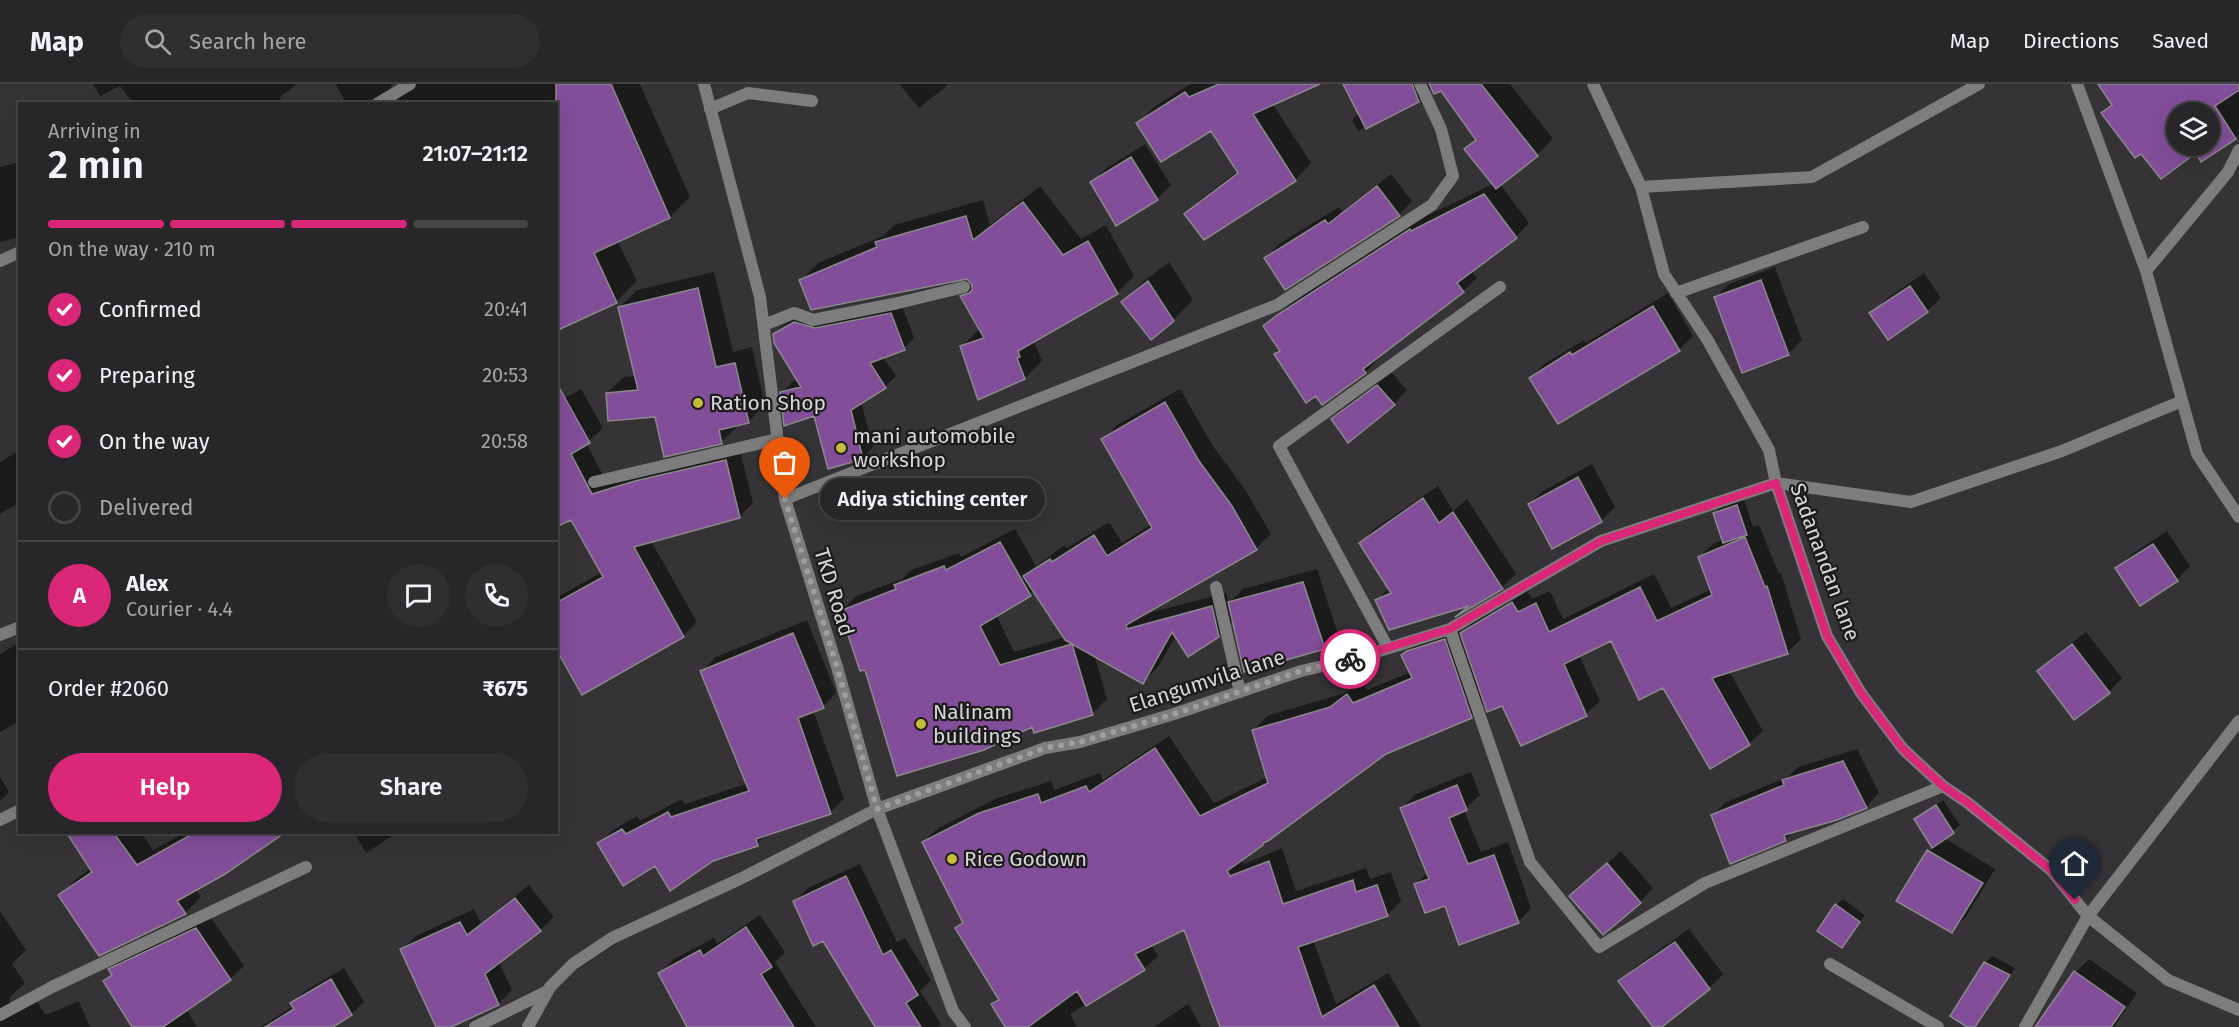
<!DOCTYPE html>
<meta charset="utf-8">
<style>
body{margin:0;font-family:"Fira Sans",sans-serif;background:#302e30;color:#f1f3f6;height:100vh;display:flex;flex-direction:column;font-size:22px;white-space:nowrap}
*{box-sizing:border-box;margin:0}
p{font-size:20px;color:#a5a5a8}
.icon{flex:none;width:33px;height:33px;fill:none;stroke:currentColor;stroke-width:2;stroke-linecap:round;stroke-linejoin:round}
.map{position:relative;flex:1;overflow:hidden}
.details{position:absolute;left:18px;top:18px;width:540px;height:732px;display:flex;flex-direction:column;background:#282628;border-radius:0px;box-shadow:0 6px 24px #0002,0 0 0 2px #444345}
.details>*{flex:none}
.fabs{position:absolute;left:2166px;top:18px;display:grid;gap:12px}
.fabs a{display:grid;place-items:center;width:54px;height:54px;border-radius:50%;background:#282628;box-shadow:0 6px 24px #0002,0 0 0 2px #444345;font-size:30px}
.pin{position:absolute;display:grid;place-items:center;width:51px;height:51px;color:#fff;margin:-62px -26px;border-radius:50% 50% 50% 0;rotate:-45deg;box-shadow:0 0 6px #0007}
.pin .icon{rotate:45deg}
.courier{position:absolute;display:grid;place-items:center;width:60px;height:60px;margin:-30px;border:4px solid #db2777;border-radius:50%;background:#fff;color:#222;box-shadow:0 2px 8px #0007}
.bubble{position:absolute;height:42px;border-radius:21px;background:#282628;box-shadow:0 6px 24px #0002,0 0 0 2px #444345;font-size:20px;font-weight:600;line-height:42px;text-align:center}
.headline em{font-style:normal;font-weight:600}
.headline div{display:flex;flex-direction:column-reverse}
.headline{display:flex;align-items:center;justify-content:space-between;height:102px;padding:0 30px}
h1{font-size:39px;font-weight:600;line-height:45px}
.bar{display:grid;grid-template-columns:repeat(4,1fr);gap:9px 6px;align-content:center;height:72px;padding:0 30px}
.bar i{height:8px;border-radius:4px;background:#444345}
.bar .selected{background:#db2777}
.bar p{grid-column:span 4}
.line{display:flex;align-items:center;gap:15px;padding:0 30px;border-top:2px solid #444345}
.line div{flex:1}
.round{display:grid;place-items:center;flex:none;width:63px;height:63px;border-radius:32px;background:#302e30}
ol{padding:0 30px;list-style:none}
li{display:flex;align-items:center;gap:18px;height:66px}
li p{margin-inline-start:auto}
li .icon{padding:6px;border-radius:50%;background:#db2777;color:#fff;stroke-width:4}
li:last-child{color:#a5a5a8}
li i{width:33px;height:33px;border:3px solid #444345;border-radius:50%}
.cta{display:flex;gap:12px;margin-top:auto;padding:12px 30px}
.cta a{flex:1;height:69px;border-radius:36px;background:#db2777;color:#fff;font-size:24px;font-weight:600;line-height:69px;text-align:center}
.cta a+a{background:#302e30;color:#f1f3f6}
header{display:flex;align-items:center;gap:36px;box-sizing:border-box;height:84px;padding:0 30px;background:#282628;border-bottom:2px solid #444345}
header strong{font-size:28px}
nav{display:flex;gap:33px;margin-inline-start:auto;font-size:21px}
.search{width:420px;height:54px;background:#302e30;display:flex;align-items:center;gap:15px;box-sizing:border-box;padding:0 21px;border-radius:33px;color:#a5a5a8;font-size:22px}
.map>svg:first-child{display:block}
</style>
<header>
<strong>Map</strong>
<div class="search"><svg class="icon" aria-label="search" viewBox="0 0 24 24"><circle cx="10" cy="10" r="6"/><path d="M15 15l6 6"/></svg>Search here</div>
<nav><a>Map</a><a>Directions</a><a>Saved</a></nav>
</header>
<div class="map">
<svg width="2239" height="943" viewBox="0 0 2239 943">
<rect width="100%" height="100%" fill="#353336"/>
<path fill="#0007" fill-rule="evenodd" d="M93,0h204l-17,13 3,7h-149l-14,-18 -20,10z
M336,0h57l-3,2 4,6 21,-8h225l50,113 -20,20 -53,23 20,41 -21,21 -60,28v-226h-210z
M899,0h50l-30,24z
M1190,0h122l-40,19 39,60 -16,17 -109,35 16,-17 36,-27 -27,-42 -73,-6 16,-16z
M1344,0h166l43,55 -16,16 -37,29 29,39 -13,14 -45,33 6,8 -14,13 -86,66 2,1 -13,14 -44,31 -5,-9 -41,-39 5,-5 -16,-24 30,-26 129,-83 69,-33 -27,-35 11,-10 -35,-50 -10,-2 -14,14 -60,30 -6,-11 7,-7z
M2100,0h139v51l-37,24 -6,-8h-55l-38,-38 10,-10zM2176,28h34v34h-34z
M1145,60l26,41 -14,14 -40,25 -25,-41 13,-14z
M20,78v75l-20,5v-75z
M1391,90l21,27 -13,14 -133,43 13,-14 60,-37 3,5z
M1040,102l41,53 25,-14 28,51 -17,17 -83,49 8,19 -17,17 -63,-32 18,-17 -18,-32 11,-12 -6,-7 -155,31 -11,-29 17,-17 65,-27 11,-11 89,-25 7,25z
M1169,178l24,38 -20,20 -50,-18 20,-20z
M1775,183l27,73 -14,14 -73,-56 14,-14z
M714,188l19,80 19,-5 13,58 -17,17 -10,4 -17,16 -114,-49 17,-16 12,-1 -16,-69 17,-17z
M1924,189l17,25 -14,13 -56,3 14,-14z
M1668,209l25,43 -14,14 -148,28 13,-14 40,-24 2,3z
M901,219l13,35 -10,10 -21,9 13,19 -11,11 -24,15 12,45 -11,11 -47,-44 -33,-21 10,-11 7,-2 -25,-46 11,-10 17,-10 24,4z
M1392,289l15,17 -13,14 -61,15 14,-14z
M581,305l22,39 -17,15 20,38 133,-34 14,56 -14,14 -88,24 46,81 -14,14 -100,57 -27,-47v-48l46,-26 -46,-169z
M1180,305l33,57 33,45 25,43 -15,14 -112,66 82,-21 3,10 14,-14 74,-20 21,65 -14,13 -90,-27 -16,16 -42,-1 -18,32 -15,15 -49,-28 13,45 -14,14 -58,18 -2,-6 -167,-57 -25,-57 15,-15 46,-17 9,-9 48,-17 2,4 54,-28 21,37 29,-21 2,3 42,-26 13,21 30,-19 -49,-84 14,-15zM1034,507l31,46 -51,15 -18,-38z
M20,366v52l-20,12v-52z
M1592,380l23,43 -14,14 -72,-17 14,-13z
M1438,402l15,25 14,-12 49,75 -14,13 -38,22 5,-4 -92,-5 13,-13 -29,-44 13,-14z
M1744,415l9,28 6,-2 20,49 2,-1 20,66 -14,14 -58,18 34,60 -14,13 -85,-58 -52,-47 -33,16 21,46 -14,13 -100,-11 -15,14 -86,36 -144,106 3,5 38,-16 14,43 70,-23 4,11 21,-7 10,29 -14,14 -74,25 23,64 52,-31 33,54h-134l-102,-99 -34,16 7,12 -14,13 -74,45 7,13h-70l-14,-23 7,-6 -43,-70 7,-7 -41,-79 14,-13 58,-30 56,-18 3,9 46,-17 3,7 66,-44 45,67 54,-26 -14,-47 13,-14 78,-23 16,-11 6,8 44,-18 -8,-16 14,-14 41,-15 3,7 15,-15 50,-29 6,9 18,-8 13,28 91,-45 17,34 41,-19 -13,-32 14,-13 11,-5 -9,-26 6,-7z
M2167,447l23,35 -13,14 -60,-11 14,-14z
M807,536l29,73 -13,13 -10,4 31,89 -14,13 -62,21 -11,11 -101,20 -57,-20 14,-14 24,-14 3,5 42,-22 3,5 63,-21 -46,-112 14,-14z
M2086,548l36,46 -13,14 -70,-21 13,-13z
M20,558v79l-20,11v-78z
M1857,665l22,44 -13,14 -72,24 -9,9 -73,-24 14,-14 62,-25 10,-10z
M1471,688l9,23 -16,15 17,42 27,-10 23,66 -13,14 -72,-18 -30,-20 12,-12 -26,-64 14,-14z
M0,693l9,15 -9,9z
M1943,716l17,25 -16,13 51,31 -30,49 -13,13 -54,-31 35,-54 -17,-27z
M68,748h73l12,18 33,-18h94l-85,57 6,8 -16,16 -85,41 -40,-58 15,-16 17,-12z
M354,748h44l-32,21z
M1621,767l32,37 -13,14 -55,-19z
M860,780l37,78 8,-4 26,42 -11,11 21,33 -3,3h-66l3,-2 -51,-86 -30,-37 14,-14z
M529,801l25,32 -14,13 -41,32 13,28 -14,14 -50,23h-10l-36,-77 14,-14 58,-27 7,14z
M1843,815l22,16 -23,31 -6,-41z
M0,827l26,39 -14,14 13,19 -15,14v5l9,4 16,-7 11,16 33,-14 11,26h-90z
M760,831l25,37 -10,10 41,65h-127l-29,-54 14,-14 40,-21 3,6z
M210,832l34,50 -14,13 -44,30 11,18h-67l2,-3 -27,-43 8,-8 -3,-3 14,-14z
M1689,845l34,45 -14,14 -49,39h-5l-35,-46 14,-13z
M1992,872l23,12 -36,55 -4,4h-6l16,-64z
M2089,875l48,34 -23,34h-63l25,-55z
M344,884l20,34 -13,12 -21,13h-69l32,-21 -1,-3 13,-12z
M1188,920l13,23h-47z"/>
<path fill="#824d99" stroke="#8b898c" stroke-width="1.5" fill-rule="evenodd" d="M556,0h55l59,134 -76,35 23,50 -61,28z
M1219,0h101l-67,30 43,67 -92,59 -20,-26 54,-41 -27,-42 -50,31 -25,-39 49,-31 4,5z
M1343,0h69l7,18 -53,27z
M1429,0h52l57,72 -42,33 -32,-40 12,-9 -35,-49 -7,3z
M2098,0h141v6l-24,16 21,33 -35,23 -5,-9 -35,26 -20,-25 -6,4 -34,-45 11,-8zM2176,28h34v34h-34z
M1131,73l27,43 -42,26 -26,-44z
M1377,102l23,30 -115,74 -21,-32 61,-38 3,4z
M1484,110l33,44 -60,45 7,9 -101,77 3,4 -44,32 -6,-9 -10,7 -32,-49 6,-3 -17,-25 17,-13 130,-84 1,2z
M1023,118l40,53 25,-14 30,53 -100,57 2,6 -3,1 8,21 -47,21 -18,-54 24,-8 -24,-42 9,-3 3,-3v-5l-5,-6 -156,31 -12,-30 78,-33 -2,-5 91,-26 7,24z
M1761,196l28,75 -47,18 -28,-76z
M1148,197l26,40 -23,19 -30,-38z
M1910,202l18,26 -40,28 -19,-27z
M698,204l18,79 19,-4 14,60 -30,7 3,14 -58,13 -9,-40 -47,4 -2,-28 32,-3 -20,-83z
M1653,222l27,45 -122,73 -29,-46 41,-26 2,3z
M891,229l14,37 -35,13 16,25 -35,22 12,49 -35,10 -14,-53 -30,10 -4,-34 21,-5 -27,-44 -1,-9 21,-12 21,6z
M556,298l34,61 -19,11 21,40 43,-13 91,-21 14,58 -106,29 50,90 -102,58 -26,-46v-46l47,-26 -32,-57 -15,7z
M1377,301l18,20 -47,38 -17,-24z
M1165,318l34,59 33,45 25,44 -131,75 1,4 85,-23 7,31 -31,20 -16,-25 -29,52 -71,-40 21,71 -59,18 -2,-6 -48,23 -87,26 -32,-106 -5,1 -20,-60 56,-22 -2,-4 50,-19 2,4 54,-28 31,54 -51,30 20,39 72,-21 -7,-4 -42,-64 27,-17 2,3 42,-27 13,21 45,-28 -51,-89z
M1578,393l24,45 -50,27 -24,-45z
M1423,414l16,25 14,-11 50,77 -48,28 14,-11 -80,24 -14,-30 16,-7 -32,-50z
M1737,421l10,30 -24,8 -10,-30z
M1745,453l20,50 2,-1 21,68 -76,24 38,67 -40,24 -47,-81 -24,12 -28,-59 -47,23 23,52 -66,30 -19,-40 -15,6 -27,-79 52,-31 6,10 18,-9 13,29 91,-45 17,34 55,-26 -14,-38z
M2153,460l25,37 -38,25 -25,-38z
M1303,498l22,67 -81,23 -16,-70z
M793,549l31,75 -26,10 33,96 -75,25 2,7 -45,15 -43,30 -15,-25 -32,20 -26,-43 25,-14 4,5 42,-22 3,5 78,-26 -49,-120z
M1445,555l27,79 -86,36 -118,87 -5,2v2l-36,26 3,5 39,-15 14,43 70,-24 3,12 21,-7 11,31 -90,31 24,70 52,-32 25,42h-179l-36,-97 -49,24 10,16 -59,36 -9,-15 -49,36h-23l-14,-23 8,-4 -44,-72 8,-5 -41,-81 57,-29 59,-19 3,9 45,-17 3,6 66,-44 45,68 68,-33 -16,-53 78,-23 17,-13 6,9 59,-25 -11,-23 6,-4z
M2072,560l38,49 -36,27 -37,-49z
M1843,677l24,47 -30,12 -53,15 2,6 -56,23 -19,-49 73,-30 -2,-5z
M1457,701l10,25 -18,8 19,46 26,-9 25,68 -60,22 -14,-39 -20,7 -11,-29 15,-5 -29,-71z
M1936,721l18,28 -22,15 -18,-29z
M66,748h47l24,33 59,-33h90l-61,42 -48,27 9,13 -87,42 -41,-61 34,-23z
M1927,766l56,33 -31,50 -56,-32z
M1607,779l34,40 -38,32 -34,-39z
M846,792l37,79 8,-5 27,45 -12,8 15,24h-46l-52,-86 -10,5 -20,-45z
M515,814l26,33 -56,43 14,31 -48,22h-15l-36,-78 60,-27 7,13z
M1835,820l25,18 -18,26 -25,-17z
M746,843l26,40 -11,7 33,53h-107l-29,-54 42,-23 3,6z
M196,844l35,52 -68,47h-31l-29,-46 9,-6 -4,-6z
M1675,858l35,47 -48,38h-9l-35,-46z
M1984,878l26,13 -35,52h-8l-17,-11z
M2074,887l51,36 -14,20h-76z
M331,895l21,36 -19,12h-68l29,-18 -4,-6z"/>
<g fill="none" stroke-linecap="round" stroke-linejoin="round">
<path stroke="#7e7d7e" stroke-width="12" d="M1593,0l48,103 171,-10 167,-93
M2077,0l69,187 51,183 42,63
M377,20l33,-20
M710,25l38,-16 64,8
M1641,103l23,87 43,65 62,111 7,33 51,153 34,57 42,56 40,37 25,17 83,67 37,46 80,64 71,30
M0,177l20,-9
M2146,187l82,-99 11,-22
M1676,209l187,-66
M764,241l30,-12 19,7 85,-17 66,-16
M594,398l184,-43
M785,415l492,-194 155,-100 21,-29 -12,-47 -21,-45
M1216,503l24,105
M1450,545l80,233 69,85 106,-64 238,-97
M0,551l20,-8
M1388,564l-109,-202 221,-159
M0,736l20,-10
M1830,880l108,63
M0,931l52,-28 254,-120
M475,943l71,-35
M528,943l22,-40 23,-23 39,-26 130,-60 135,-69 168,-61 35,-6 94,-28 127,-43 56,-13 93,-29 151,-88 175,-58 135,19 151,-51 120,-50
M2025,943l63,-111 151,-195"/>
<path stroke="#7e7d7e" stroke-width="12" d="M704,0l56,213 25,202 52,168 40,142 76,202 12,16"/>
</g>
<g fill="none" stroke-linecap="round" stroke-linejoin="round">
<path stroke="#9f9d9f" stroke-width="6" stroke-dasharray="0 10.8" d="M785,415l52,168 40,142 168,-61 35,-6 94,-28 126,-43 50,-12"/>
<path stroke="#db2777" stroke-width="8" d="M1350,575l100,-30 151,-88 175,-58 51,153 34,57 42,56 40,37 25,17 83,67 24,30"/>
</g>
<g fill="#c6bc3c" stroke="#1c1b1c" stroke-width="2">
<circle cx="698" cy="319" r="6"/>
<circle cx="841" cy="364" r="6"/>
<circle cx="921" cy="640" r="6"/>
<circle cx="952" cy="775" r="6"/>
</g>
<g text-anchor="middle" stroke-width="4.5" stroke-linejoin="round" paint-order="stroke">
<g font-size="21" fill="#d8d6d8" stroke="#1c1b1c" text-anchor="start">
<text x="710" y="326">Ration Shop</text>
<text x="853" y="359">mani automobile<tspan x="853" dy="24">workshop</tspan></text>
<text x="933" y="635">Nalinam<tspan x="933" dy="24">buildings</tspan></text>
<text x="964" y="782">Rice Godown</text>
</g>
<g font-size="21" fill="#d8d6d8" stroke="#1c1b1c">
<text transform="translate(1825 478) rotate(70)" y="7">Sadanandan lane</text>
<text transform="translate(834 508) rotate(73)" y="7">TKD Road</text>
<text transform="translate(1207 597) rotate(-18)" y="7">Elangumvila lane</text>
</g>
</g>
</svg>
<div class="fabs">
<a><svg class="icon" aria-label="layers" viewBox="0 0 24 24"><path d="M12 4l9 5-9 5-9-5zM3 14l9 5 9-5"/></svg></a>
</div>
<div class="pin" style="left:785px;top:415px;background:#ea580c"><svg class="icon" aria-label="bag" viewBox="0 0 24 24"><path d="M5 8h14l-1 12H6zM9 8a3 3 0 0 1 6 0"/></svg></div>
<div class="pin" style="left:2075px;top:816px;background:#1f2937"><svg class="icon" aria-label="home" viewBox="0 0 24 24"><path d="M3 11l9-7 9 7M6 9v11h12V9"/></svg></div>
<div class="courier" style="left:1350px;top:575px"><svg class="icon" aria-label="bike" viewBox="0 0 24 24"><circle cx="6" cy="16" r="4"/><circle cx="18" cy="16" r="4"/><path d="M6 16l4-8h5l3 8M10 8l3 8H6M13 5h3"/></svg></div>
<div class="bubble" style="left:820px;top:394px;width:225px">Adiya stiching center</div>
<section class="details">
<div class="headline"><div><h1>2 min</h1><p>Arriving in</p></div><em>21:07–21:12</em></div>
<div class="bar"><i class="selected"></i><i class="selected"></i><i class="selected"></i><i></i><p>On the way · 210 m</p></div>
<ol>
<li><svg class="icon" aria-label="check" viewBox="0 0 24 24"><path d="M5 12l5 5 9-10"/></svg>Confirmed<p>20:41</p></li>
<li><svg class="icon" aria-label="check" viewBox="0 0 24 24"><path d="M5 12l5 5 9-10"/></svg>Preparing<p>20:53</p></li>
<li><svg class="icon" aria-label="check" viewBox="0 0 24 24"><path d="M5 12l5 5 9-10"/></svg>On the way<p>20:58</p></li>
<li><i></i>Delivered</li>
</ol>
<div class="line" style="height:108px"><b class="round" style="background:#db2777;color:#fff">A</b><div><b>Alex</b><p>Courier · 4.4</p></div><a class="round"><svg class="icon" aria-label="chat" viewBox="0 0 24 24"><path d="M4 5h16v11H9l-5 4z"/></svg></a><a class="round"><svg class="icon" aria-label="phone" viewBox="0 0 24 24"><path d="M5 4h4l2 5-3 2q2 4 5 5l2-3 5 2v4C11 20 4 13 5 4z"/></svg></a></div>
<div class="line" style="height:78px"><div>Order #2060</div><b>₹675</b></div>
<div class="cta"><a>Help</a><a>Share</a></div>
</section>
</div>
